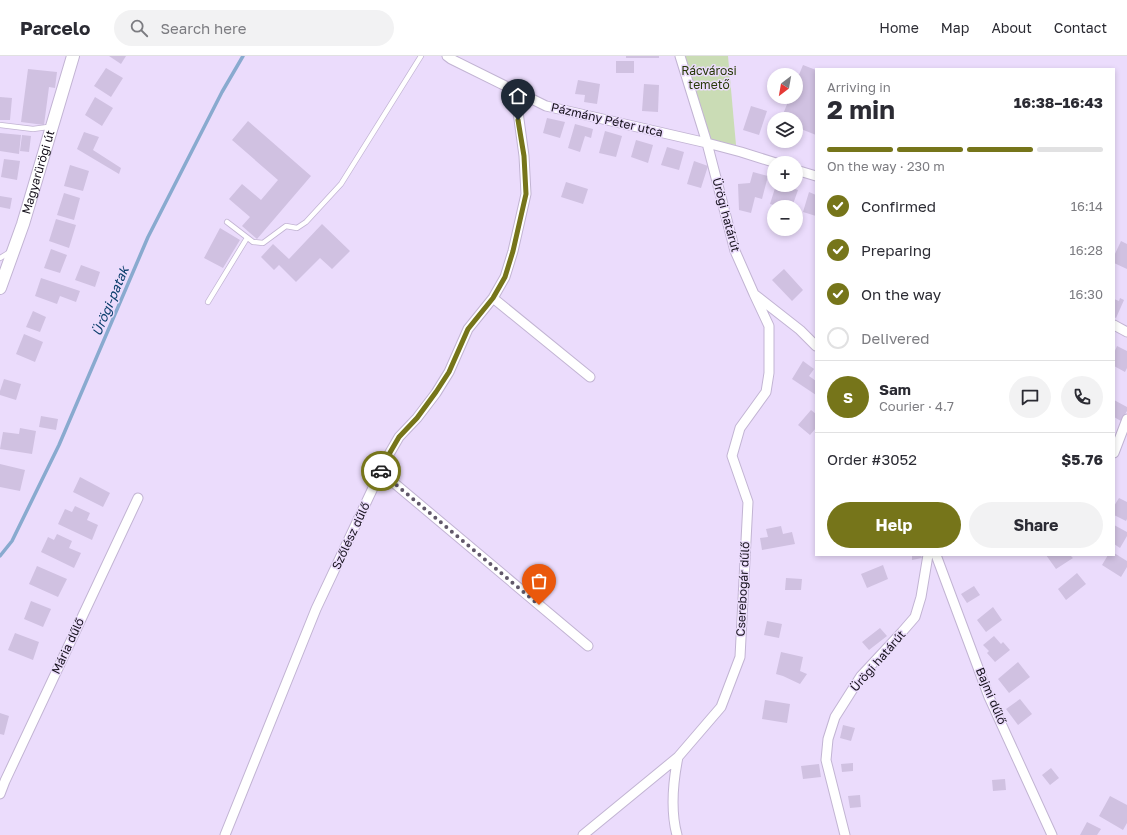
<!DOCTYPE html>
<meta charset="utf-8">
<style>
body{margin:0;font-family:"Golos Text",sans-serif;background:#f2f2f3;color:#2b2b33;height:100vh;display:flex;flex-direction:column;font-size:15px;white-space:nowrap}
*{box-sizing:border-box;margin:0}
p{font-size:13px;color:#7c7c81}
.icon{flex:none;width:22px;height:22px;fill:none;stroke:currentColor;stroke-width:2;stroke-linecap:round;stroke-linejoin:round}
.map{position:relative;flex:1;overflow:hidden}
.details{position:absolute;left:815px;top:12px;width:300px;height:488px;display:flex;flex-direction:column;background:#fff;border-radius:0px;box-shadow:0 2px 6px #0003}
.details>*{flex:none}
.needle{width:26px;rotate:211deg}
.fabs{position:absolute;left:767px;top:12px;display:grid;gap:8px}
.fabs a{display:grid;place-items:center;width:36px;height:36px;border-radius:50%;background:#fff;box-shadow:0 2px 6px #0003;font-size:20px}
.pin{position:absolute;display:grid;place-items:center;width:34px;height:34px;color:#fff;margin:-41px -17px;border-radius:50% 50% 50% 0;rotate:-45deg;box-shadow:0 0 4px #0007}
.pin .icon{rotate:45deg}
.courier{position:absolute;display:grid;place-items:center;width:40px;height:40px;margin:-20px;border:3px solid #76751a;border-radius:50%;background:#fff;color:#222;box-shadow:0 1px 5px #0007}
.overview em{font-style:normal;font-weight:700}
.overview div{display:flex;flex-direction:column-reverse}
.overview{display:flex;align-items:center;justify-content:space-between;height:68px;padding:0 12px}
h1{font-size:26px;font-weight:700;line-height:30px}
.bar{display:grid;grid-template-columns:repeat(4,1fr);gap:6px 4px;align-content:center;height:48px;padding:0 12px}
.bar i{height:5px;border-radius:3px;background:#e1e1e2}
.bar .on{background:#76751a}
.bar p{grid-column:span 4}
.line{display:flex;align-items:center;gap:10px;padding:0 12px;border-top:1px solid #e1e1e2}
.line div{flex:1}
.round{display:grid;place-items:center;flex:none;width:42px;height:42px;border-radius:21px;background:#f2f2f3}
ol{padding:0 12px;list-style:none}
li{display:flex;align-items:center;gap:12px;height:44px}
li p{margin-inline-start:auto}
li .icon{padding:4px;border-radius:50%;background:#76751a;color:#fff;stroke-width:4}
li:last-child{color:#7c7c81}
li i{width:22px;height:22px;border:2px solid #e1e1e2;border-radius:50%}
.cta{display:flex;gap:8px;margin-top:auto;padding:8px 12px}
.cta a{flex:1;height:46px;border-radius:24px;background:#76751a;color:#fff;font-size:16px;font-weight:700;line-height:46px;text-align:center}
.cta a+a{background:#f2f2f3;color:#2b2b33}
header{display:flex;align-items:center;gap:24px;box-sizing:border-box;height:56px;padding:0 20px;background:#fff;border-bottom:1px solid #e1e1e2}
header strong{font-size:19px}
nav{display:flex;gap:22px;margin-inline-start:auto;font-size:14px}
.search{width:280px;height:36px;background:#f2f2f3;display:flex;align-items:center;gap:10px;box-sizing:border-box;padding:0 14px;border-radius:22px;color:#7c7c81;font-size:15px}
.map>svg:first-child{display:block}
</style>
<header>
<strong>Parcelo</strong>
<div class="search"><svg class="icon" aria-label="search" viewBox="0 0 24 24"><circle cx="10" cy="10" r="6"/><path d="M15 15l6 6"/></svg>Search here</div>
<nav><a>Home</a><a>Map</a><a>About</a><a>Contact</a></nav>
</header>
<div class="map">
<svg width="1127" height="779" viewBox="0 0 1127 779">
<rect width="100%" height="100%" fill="#ebdcfc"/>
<path fill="#cadcb5" d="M680,0h48l8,89 -30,-5z"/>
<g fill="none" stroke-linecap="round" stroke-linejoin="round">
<path stroke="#89aacf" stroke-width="3.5" d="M0,500l12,-15 47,-96 89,-208 74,-145 21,-36"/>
</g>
<path fill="#d0c1e1" d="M109,0h17l-5,8z
M626,0h33v2h-33z
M616,5h18v12h-18z
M803,9l13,5v65l-20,-8v-8h-15l9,-22h6v-15z
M106,12l17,10 -12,19 -17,-11z
M28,13l29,3 -2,16 -6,-1 -5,38 -23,-3z
M578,24l22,4 -3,20 -13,-2 1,-7 -10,-1z
M644,28l15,1 -1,27 -16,-1z
M0,41l12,1 -2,22h-10z
M95,41l18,11 -11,18 -17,-11z
M751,50l16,5 -8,24 -16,-5z
M547,62l18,4 -5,16 -17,-5z
M248,65l63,55 -54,63 -15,-13 8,-9 -21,-18 13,-15 19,16 17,-20 -46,-40z
M575,68l18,5 -2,9 -6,-2 -5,16 -12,-4z
M605,75l17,5 -6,21 -17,-4z
M84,76l15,5 -6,13 28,18 -2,6 -42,-25z
M0,77l21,2 -2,19 -19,-3z
M22,79l9,1 -2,16 -9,-1z
M636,84l17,5 -5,18 -17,-6z
M667,91l17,5 -5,18 -18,-5z
M4,103l16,2 -3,19 -16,-3z
M694,105l14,5 -7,22 -14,-4z
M70,109l19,6 -6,20 -19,-5z
M753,116l15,4 -6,23 -7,-2 -4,16 -12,-3 -1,-26 12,-1z
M566,126l22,7 -5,15 -22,-7z
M776,129h6l16,5 -6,17h-11l-11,-3z
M809,136l7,3v21l-13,-4z
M64,137l16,5 -6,22 -17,-5z
M0,140l12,2 -2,11 -10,-2z
M56,163l20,6 -7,23 -20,-7z
M322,168l28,27 -18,18 -12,-11 -24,24 -17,-17 -5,5 -13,-13 12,-13 16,15z
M220,172l20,12 -17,28 -19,-10z
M1121,185l6,3v25l-13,-6v-7z
M51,193l16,6 -7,18 -16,-5z
M81,209l19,7 -5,15 -20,-7z
M784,213l19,21 -11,11 -20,-21z
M41,222l39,13 -4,11 -16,-6 -3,8 -22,-8z
M1120,242l4,2 -8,18 -2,-1v-18l5,2z
M33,255l13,6 -6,15 -14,-5z
M24,278l19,8 -8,20 -19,-8z
M1117,290l10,5v17l-2,4 -11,-6v-13z
M803,305l11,8 -5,7 7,5v14l-24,-16z
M4,323l17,5 -5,16 -16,-5v-4z
M1114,344l13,7v4l-6,10 -7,-4z
M811,354l5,4v14l-6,7 -12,-10z
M41,360l17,3 -2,11 -17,-3z
M20,372l16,3 -4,23 -32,-5 3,-17 16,2z
M0,408l25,6 -5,21 -20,-4z
M80,421l30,16 -7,14 -30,-15z
M1119,442l8,4v17l-1,2 -12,-6v-9z
M75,450l15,7 -3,7 11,5 -6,15 -34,-16 7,-15 7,3z
M1114,469l13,7v4l-7,12 -6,-4z
M781,470l2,8 9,-2 3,12 -33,6 -2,-12 8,-1 -2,-8z
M57,478l15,7 -3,7 12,5 -7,15 -33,-16 7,-15 6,3z
M1114,497l13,8v6l-6,10 -19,-12 6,-10h6z
M912,499h9l1,3 -10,2z
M1046,499h24l3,3 -17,11z
M883,509l5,14 -21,9 -6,-14z
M37,510l30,13 -9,18 -29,-13z
M1077,517l9,11 -20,16 -8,-11z
M786,522l16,1 -1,11h-16z
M974,530l6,9 -13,8 -6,-9z
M31,545l20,8 -8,18 -19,-8z
M993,551l9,13 -16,12 -9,-12z
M767,565l15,3 -3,14 -15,-3z
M880,572l7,8 -18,14 -7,-8z
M15,577l24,9 -6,18 -25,-10z
M994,580l7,8 2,-2 7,8 -15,12 -8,-9 2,-2 -6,-6z
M781,596l22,5 -3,14 7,3 -7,10 -17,-8 -7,-2z
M1018,606l12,15 -21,16 -11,-14z
M1020,643l12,15 -14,11 -12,-16z
M765,644l25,4 -3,19 -25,-4z
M0,657l9,3 -5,19 -4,-1z
M843,669l12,3 -4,13 -11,-3z
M853,707v8l-11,1 -1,-8z
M819,708l2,13 -18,2 -2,-13z
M1051,712l8,10 -9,7 -8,-10z
M1005,723l1,11 -13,1 -1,-11z
M860,739l1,12 -11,1 -2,-12z
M1110,740l17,9v18l-4,7 -24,-14z
M1087,766l14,7 -4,6h-17z"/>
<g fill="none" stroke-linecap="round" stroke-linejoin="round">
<g stroke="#c2b4d3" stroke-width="6">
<path id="lane" d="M0,69l33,4 15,-2 2,-2
M227,166l26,20 10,1 23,-17 11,2 9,-6 35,-38 80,-128
M0,202l10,-6
M208,246l39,-64"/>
</g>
<g stroke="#c2b4d3" stroke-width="11">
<path id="street" d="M447,0l4,3 95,47 161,37 34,9 35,11
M680,0l27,87 28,108 19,43 46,36 16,16
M796,114l20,6
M493,242l97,79
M1114,269l13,7
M1114,397l13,-34
M381,416l207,174
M936,499l53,142 63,138
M0,738l5,-13 133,-283
M225,779l91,-226 72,-153 11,-19 18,-19 19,-25 13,-21 19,-43 25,-31 12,-21 8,-26 13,-57 -2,-38 -9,-66
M583,779l95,-78 43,-50 19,-50 8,-155 -16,-46 8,-28 26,-36 3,-19v-47l-15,-32
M677,779c-7,-26 -4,-53 1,-78
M845,779l-19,-75 2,-21 7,-22 26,-41 41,-44 13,-15 6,-20 7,-42"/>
</g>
<g stroke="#c2b4d3" stroke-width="14">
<g id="secondary">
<path id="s1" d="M0,232l23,-64 50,-168"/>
</g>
</g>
<use href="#lane" stroke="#fff" stroke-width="4.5"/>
<use href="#street" stroke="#fff" stroke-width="9"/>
<use href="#secondary" stroke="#fff" stroke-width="12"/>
</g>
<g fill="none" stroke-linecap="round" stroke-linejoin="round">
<path stroke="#61586a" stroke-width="4" stroke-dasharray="0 7.2" d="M381,415v1l158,133"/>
<path stroke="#76751a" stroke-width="5" d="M381,415l7,-15 11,-19 18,-19 19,-26 13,-20 19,-43 25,-31 12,-21 8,-26 13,-57 -2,-38 -6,-36"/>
</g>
<g text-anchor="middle" stroke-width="3" stroke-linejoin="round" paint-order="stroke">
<g font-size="12" fill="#283907" stroke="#ebdcfc">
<text x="709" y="19">Rácvárosi<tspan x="709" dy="14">temető</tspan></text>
</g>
<g font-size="12" fill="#16111c" stroke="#ebdcfc">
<text transform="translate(607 64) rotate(13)" y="4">Pázmány Péter utca</text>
<text dy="4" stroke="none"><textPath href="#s1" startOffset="122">Magyarürögi út</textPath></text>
<text transform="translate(726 159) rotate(75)" y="4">Ürögi határút</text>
<text transform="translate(351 480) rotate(-65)" y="4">Szőlész dűlő</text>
<text transform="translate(743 533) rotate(-87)" y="4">Cserebogár dűlő</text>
<text transform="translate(68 590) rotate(-65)" y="4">Mária dűlő</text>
<text transform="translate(878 605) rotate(-49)" y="4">Ürögi határút</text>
<text transform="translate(991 640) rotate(67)" y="4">Bajmi dűlő</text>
</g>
<g font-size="13" font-style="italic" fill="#0b3e6c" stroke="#ebdcfc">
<text transform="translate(110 245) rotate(-67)" y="5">Ürögi-patak</text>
</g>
</g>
</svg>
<div class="fabs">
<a><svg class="needle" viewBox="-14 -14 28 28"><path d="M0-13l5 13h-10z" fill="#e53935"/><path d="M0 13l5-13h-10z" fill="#7c7c81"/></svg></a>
<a><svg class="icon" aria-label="layers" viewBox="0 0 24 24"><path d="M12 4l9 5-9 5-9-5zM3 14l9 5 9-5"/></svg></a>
<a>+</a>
<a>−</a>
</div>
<div class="pin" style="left:539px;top:549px;background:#ea580c"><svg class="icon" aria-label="bag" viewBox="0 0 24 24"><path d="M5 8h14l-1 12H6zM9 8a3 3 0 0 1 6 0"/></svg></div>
<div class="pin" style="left:518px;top:64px;background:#1f2937"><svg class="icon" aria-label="home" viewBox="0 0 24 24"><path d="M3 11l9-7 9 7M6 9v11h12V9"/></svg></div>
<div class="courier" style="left:381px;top:415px"><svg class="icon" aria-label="car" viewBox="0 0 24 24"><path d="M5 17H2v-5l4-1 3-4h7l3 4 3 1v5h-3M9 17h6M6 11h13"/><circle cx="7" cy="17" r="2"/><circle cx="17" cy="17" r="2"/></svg></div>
<section class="details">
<div class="overview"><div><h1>2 min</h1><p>Arriving in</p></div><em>16:38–16:43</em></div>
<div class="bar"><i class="on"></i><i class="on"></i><i class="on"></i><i></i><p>On the way · 230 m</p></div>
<ol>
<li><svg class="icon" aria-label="check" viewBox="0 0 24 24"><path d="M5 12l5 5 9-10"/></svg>Confirmed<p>16:14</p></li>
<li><svg class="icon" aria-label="check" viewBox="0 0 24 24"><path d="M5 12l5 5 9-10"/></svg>Preparing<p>16:28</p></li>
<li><svg class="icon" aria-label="check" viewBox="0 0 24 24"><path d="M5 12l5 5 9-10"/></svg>On the way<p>16:30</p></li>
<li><i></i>Delivered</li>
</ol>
<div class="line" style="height:72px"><b class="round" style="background:#76751a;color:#fff">S</b><div><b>Sam</b><p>Courier · 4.7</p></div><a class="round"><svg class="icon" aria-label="chat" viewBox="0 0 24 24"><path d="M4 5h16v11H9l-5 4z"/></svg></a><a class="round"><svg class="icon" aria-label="phone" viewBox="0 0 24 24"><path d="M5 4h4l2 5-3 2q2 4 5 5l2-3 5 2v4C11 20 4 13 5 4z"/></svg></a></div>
<div class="line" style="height:52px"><div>Order #3052</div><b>$5.76</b></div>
<div class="cta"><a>Help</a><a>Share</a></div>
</section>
</div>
